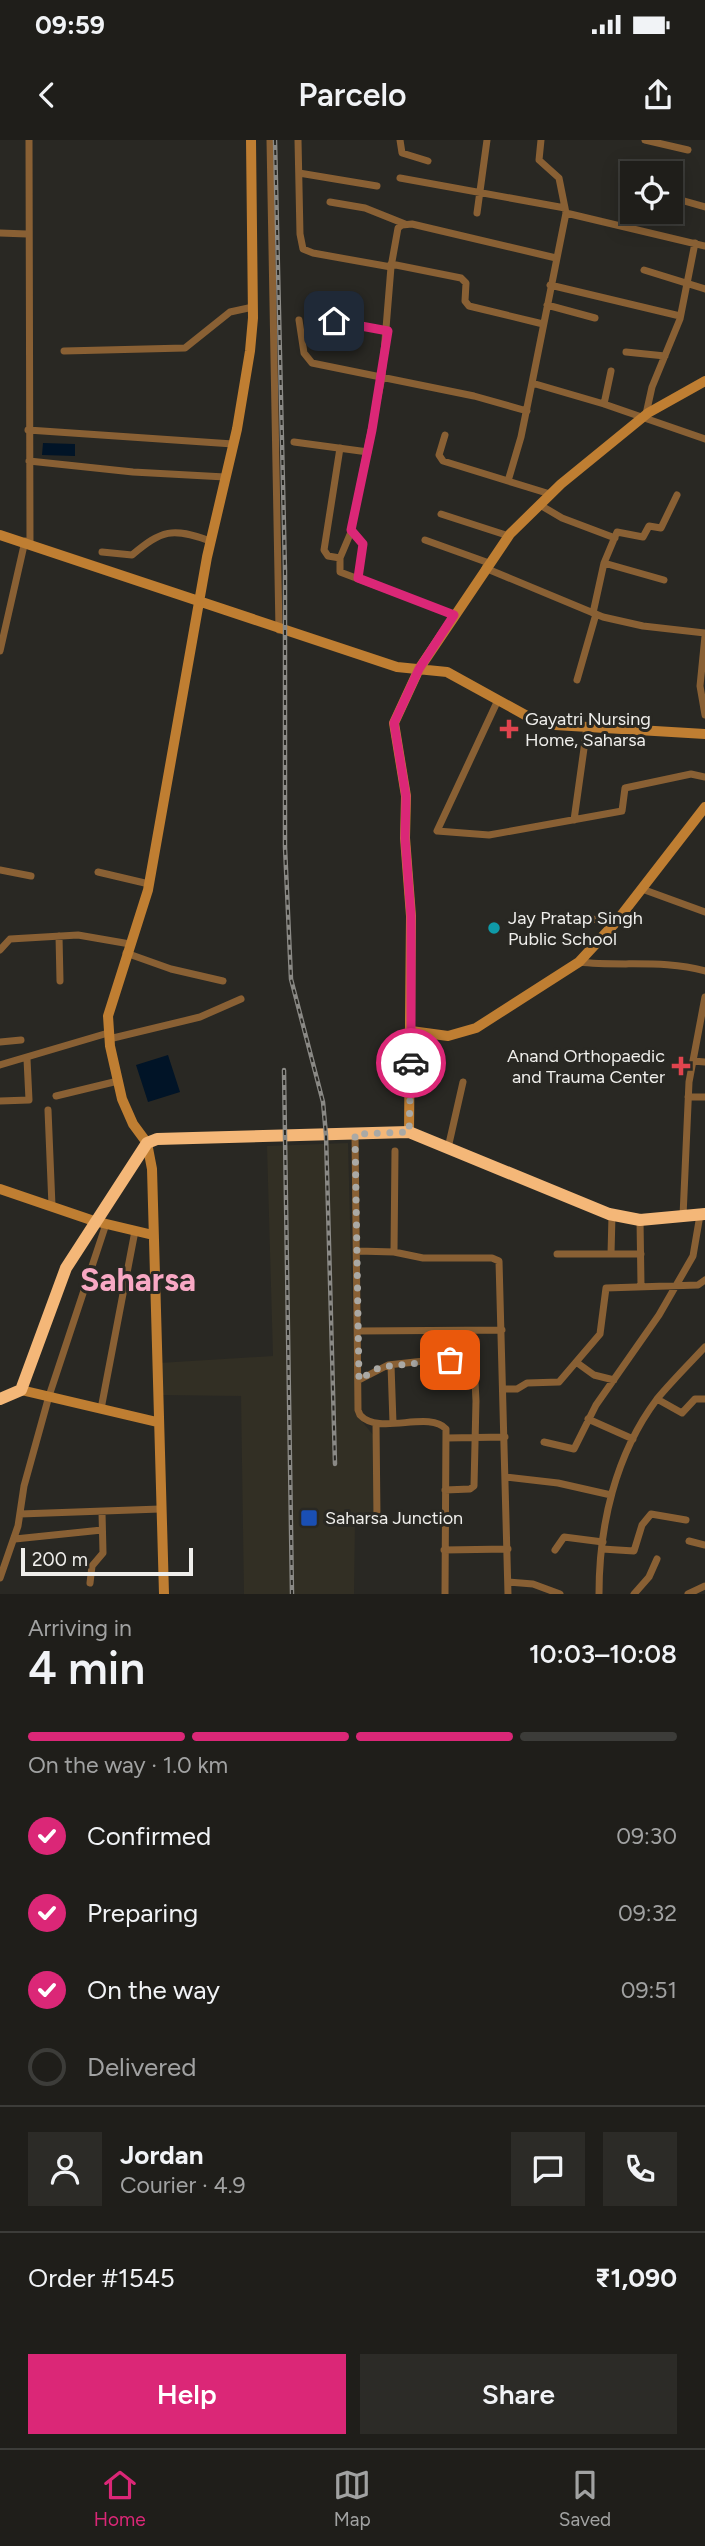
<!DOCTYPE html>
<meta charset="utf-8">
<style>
body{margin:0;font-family:Figtree,sans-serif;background:#2c2b27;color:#f1f3f6;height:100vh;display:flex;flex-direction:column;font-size:26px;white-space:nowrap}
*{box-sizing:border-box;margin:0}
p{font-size:23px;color:#a1a2a2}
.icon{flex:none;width:38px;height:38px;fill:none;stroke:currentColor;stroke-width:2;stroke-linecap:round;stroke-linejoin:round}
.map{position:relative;height:1454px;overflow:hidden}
.drawer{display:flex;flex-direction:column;background:#1f1e1a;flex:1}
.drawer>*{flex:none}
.buttons{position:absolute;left:620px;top:21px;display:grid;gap:14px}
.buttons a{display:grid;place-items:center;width:63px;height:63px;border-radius:0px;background:#1f1e1a;box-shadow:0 4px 18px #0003,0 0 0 2px #3c3c39;font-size:35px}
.scale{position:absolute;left:21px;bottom:18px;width:172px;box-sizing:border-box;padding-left:7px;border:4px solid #efeeeb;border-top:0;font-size:19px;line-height:24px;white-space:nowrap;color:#efeeeb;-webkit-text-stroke:5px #292823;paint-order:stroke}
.pin{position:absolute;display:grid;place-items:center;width:60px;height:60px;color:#fff;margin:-30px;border-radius:14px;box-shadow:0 4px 10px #0006}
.courier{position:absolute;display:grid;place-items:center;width:70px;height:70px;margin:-35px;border:5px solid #db2777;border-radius:50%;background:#fff;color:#222;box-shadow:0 2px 9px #0007}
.headline em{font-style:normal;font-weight:600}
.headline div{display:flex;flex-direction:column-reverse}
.headline{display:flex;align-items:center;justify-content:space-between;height:119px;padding:0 28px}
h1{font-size:46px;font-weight:600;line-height:52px}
.bar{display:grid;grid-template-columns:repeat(4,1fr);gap:10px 7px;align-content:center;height:84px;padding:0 28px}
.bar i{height:9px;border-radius:5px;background:#3c3c39}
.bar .on{background:#db2777}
.bar p{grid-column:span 4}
.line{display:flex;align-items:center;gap:18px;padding:0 28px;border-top:2px solid #3c3c39}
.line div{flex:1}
.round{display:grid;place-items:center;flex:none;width:74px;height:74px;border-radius:0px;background:#2c2b27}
ol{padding:0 28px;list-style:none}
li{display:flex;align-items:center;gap:21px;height:77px}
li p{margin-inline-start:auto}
li .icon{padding:7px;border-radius:50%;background:#db2777;color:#fff;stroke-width:4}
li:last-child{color:#a1a2a2}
li i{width:38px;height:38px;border:4px solid #3c3c39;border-radius:50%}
.action{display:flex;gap:14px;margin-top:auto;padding:14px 28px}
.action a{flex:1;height:80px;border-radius:0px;background:#db2777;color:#fff;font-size:28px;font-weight:600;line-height:80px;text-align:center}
.action a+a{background:#2c2b27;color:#f1f3f6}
.status{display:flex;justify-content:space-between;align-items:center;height:49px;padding:0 35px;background:#1f1e1a;direction:ltr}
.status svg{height:19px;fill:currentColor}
header{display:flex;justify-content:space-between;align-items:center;height:91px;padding:0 28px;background:#1f1e1a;font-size:32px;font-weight:600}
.tab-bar{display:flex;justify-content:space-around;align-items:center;height:98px;border-top:2px solid #3c3c39;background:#1f1e1a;font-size:19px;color:#a1a2a2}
.tab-bar a{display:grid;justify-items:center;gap:4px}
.tab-bar .on{color:#db2777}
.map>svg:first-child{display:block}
</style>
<div class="status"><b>09:59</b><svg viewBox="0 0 49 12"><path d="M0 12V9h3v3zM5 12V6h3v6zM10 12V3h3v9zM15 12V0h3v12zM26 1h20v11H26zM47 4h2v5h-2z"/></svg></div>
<header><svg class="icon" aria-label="back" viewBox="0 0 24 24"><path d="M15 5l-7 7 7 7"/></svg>Parcelo<svg class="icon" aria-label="share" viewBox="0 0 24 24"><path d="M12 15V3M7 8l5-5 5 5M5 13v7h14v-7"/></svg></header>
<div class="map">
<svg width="705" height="1454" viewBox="0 0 705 1454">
<rect width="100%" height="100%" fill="#292823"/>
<path fill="#322f24" d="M348,1003l7,270 19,23v83l-19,1 -1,74h-110l-3,-198 -80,-1 -2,-32 114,-7 -6,-210z"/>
<path fill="#011427" d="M43,303l32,1v12l-33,-1z
M168,915l12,37 -32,10 -12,-37z"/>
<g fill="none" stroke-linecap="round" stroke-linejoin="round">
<path stroke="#896034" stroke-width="7" d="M29,0l1,403
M270,0l9,490
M298,0l2,94 3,15 10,4 78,14
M400,0l2,13 26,8
M541,0l-2,20 20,18 7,35 -34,170 72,21 101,35
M645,0l43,10
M299,33l78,13
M400,38l165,30
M625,45l7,2
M670,57l35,10
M330,62l35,6 40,16
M477,73l10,-73
M566,73l139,33
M0,93l27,1
M391,124l70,14 5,5 -1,18 4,5 74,18
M644,130l61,19
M550,145l130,31
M547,165l48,13
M308,176l80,15
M299,180l5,33 8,10 162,33 53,15
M64,211l121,-3 45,-36 23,-5
M626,212l39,4
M604,264l7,-33
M646,274l6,-27 28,-68 15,-76
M28,290l205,14
M445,295l-6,20 4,6 107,33
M294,302l74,10
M340,308l-16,102 4,6 12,2
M29,321l104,11 92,5
M508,341l13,-44 11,-54
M540,365l22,13 53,20
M441,374l68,22
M351,392l-11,26v14l114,43
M425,400l64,23
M102,412l30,3c30,-25 40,-28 78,-14
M604,423l60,17
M485,428l118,49 40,9 62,7
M358,438l5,-34 -12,-14 31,-153 9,-110 7,-39 4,-3 10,-1 144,34
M593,473l11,-50 13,-31 26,5 6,-11 12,2 16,-33
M705,496l-5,50 5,29
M0,511l25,-110
M577,540l19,-66
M498,560l-61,131 52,4 133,-24 3,-23 66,-14 14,3
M574,680l13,-93
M0,730l31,6
M98,732l51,12
M642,749l63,23
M575,777l41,5
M59,796l1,45
M0,810l10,-11 68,-4 52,9
M126,813l45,16 52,12
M579,822c42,5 85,-3 126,9
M109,899l91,-22 41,-18
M0,902l21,-2
M693,921l12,1
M0,925l108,-32
M56,956l62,-15
M688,957h17
M0,961l29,-1 -2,-41
M48,970l4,96
M355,994l3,276 2,5c19,21 69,-5 86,14l-1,165
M448,1008l15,-66
M683,1076l6,-134 16,-85
M640,1080l1,65
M358,1111l36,1 29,6h69l7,3 9,333
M394,1112l1,-101
M557,1114h84
M611,1114l1,-39
M359,1191l143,-1
M576,1222l18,13 20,5
M391,1225l2,58
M359,1240l29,-15 45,-5 41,2 2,39 -2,85 -4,3 -25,1
M504,1249h13l10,-6 32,-1 41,-48 6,-46 92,-3 7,-5
M657,1259l25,14 13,-14h10
M101,1269l34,-178
M588,1279l45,20
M376,1283l1,96
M447,1298l58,-1
M544,1302l30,7 22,-44 63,-90 34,-59 7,-41
M506,1337l52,6 53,12
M20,1374l140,-5
M15,1399l87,-9
M689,1401l16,4
M602,1409l32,2 8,-26 9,-11 35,6
M444,1410l64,-1
M555,1410l9,-13 39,5
M0,1438l18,-52 6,-40 25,-90 57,-172
M508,1442l25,2 27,10
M90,1443l2,-17 11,-13 -1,-41
M599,1454c0,-68 16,-139 58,-195 15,-18 32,-35 48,-52
M634,1454l15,-17 8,-18
M688,1454l17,-8"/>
<path stroke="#bf7e32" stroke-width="10" d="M0,395l397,132 50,5 80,44 28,9 150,9
M411,891l37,5 28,-8 103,-66 37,-40 89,-115
M409,992l2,-216 -6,-78 1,-42 -12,-73 25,-54 91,-135 51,-50 87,-71 57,-32
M0,1049l94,32 59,14
M21,1250l136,32
M164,1454l-12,-425 -5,-26 -14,-19 -11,-25 -12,-53 -2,-30 40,-126 59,-333 30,-128 13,-78 3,-33 -2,-178"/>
<path stroke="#f4b778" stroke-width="12" d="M0,1259l21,-9 45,-122 81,-125 10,-4 252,-7 200,82 31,6 65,-6"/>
<g stroke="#8a8985" stroke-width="4.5">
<path id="rail" d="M275,0l10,431v276l6,132 32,123 3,33 9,329
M284,930l8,524"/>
</g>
<use href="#rail" stroke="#292823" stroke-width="2" stroke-dasharray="5" stroke-linecap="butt"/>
</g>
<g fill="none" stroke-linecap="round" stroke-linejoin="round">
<path stroke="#aaa9a5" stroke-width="7" stroke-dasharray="0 12.6" d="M411,923l-2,69 -54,2 4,246 21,-13 70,-7"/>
<path stroke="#db2777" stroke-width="9" d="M334,181l54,10 -16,99 -21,100 12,14 -5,34 96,37 -35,54 -25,54 12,73 -1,42 6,78v147"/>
</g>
<g fill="#e0444e" stroke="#292823" stroke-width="2.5">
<path d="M505.5 578.5h7v7h7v7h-7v7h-7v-7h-7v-7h7z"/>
<path d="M677.5 915.5h7v7h7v7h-7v7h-7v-7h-7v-7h7z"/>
</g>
<circle fill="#0f9aa8" stroke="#292823" stroke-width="2.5" cx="494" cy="788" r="7"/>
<rect fill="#1a4fb4" stroke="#292823" stroke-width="2.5" x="300" y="1369" width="18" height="18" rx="3.5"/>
<g text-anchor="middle" stroke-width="6" stroke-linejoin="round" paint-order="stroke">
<g font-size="18" fill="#efeeeb" stroke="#292823" text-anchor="start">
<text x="525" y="585">Gayatri Nursing<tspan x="525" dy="21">Home, Saharsa</tspan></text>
<text x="508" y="784">Jay Pratap Singh<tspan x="508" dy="21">Public School</tspan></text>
<text x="665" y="922" text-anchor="end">Anand Orthopaedic<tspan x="665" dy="21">and Trauma Center</tspan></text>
<text x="325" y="1384">Saharsa Junction</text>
</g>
<g font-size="32" font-weight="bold" fill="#f8a8c4" stroke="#292823">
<text x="138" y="1151">Saharsa</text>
</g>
</g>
</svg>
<div class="buttons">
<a><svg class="icon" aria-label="locate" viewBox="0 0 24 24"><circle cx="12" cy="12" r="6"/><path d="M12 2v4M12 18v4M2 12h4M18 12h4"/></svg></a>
</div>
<div class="scale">200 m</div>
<div class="pin" style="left:450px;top:1220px;background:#ea580c"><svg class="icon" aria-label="bag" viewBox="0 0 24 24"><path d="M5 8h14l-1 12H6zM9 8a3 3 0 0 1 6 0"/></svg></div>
<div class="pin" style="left:334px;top:181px;background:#1f2937"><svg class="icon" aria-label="home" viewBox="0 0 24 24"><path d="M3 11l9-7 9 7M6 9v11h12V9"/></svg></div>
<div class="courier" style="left:411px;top:923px"><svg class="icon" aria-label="car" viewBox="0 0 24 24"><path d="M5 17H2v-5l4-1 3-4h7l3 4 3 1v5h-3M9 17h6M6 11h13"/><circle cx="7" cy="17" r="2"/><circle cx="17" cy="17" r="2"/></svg></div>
</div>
<section class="drawer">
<div class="headline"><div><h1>4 min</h1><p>Arriving in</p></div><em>10:03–10:08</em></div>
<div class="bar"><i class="on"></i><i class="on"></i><i class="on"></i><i></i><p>On the way · 1.0 km</p></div>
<ol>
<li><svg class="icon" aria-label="check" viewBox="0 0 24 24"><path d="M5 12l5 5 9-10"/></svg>Confirmed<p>09:30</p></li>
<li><svg class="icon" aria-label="check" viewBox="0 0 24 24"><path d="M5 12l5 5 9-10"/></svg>Preparing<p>09:32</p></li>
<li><svg class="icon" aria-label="check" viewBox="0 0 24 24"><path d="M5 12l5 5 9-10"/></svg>On the way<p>09:51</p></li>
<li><i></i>Delivered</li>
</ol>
<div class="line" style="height:126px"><a class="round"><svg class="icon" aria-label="person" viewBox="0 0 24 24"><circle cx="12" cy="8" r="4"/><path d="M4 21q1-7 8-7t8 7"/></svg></a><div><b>Jordan</b><p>Courier · 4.9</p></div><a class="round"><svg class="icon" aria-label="chat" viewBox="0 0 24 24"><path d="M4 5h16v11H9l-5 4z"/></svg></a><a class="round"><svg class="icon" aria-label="phone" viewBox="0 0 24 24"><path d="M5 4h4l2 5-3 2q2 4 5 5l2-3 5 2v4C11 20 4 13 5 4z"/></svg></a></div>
<div class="line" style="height:91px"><div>Order #1545</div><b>₹1,090</b></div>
<div class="action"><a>Help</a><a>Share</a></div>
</section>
<nav class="tab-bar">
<a class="on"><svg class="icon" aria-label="home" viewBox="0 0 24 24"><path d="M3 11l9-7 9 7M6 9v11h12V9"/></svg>Home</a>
<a><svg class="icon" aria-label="map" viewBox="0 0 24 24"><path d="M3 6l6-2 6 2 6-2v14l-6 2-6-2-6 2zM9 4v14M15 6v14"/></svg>Map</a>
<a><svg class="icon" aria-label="saved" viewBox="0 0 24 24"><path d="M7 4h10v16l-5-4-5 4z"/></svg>Saved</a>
</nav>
